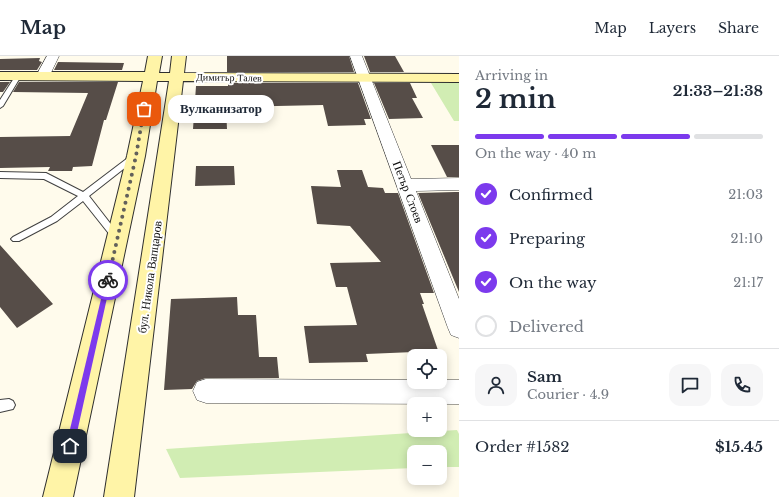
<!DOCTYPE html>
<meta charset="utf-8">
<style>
body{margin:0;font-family:"Libre Baskerville",serif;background:#f6f6f7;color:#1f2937;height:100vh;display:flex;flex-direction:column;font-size:15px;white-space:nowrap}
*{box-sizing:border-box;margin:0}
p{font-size:13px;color:#747a83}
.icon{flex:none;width:22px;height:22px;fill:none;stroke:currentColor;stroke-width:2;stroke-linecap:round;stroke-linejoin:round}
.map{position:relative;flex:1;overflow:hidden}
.side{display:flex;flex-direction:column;background:#fff;width:320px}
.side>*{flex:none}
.tools{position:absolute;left:407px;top:293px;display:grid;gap:8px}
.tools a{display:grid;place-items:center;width:40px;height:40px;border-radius:8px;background:#fff;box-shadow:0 2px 10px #0003;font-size:20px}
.pin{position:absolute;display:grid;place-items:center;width:34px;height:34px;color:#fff;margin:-17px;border-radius:8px;box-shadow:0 2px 6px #0006}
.courier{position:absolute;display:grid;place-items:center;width:40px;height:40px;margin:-20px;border:3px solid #7c3aed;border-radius:50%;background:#fff;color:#222;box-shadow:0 1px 5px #0007}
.bubble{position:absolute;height:28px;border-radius:12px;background:#fff;box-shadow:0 2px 10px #0003;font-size:13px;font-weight:700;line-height:28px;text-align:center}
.overview em{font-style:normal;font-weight:700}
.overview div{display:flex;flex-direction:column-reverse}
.overview{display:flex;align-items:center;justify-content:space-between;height:68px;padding:0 16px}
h1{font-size:26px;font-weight:700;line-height:30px}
.bar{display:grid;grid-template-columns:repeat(4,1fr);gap:6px 4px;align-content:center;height:48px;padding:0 16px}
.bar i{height:5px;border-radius:3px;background:#e0e1e3}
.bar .active{background:#7c3aed}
.bar p{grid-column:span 4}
.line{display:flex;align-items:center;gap:10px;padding:0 16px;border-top:1px solid #e0e1e3}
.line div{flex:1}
.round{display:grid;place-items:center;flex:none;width:42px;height:42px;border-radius:12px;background:#f6f6f7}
ol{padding:0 16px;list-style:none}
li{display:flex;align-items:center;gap:12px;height:44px}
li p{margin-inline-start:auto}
li .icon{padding:4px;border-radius:50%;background:#7c3aed;color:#fff;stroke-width:4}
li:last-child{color:#747a83}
li i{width:22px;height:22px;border:2px solid #e0e1e3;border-radius:50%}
header{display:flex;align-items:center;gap:24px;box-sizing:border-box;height:56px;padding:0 20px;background:#fff;border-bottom:1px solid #e0e1e3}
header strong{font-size:19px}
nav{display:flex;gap:22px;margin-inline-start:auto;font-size:14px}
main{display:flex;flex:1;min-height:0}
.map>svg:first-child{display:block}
</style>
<header>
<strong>Map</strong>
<nav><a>Map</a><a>Layers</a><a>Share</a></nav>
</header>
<main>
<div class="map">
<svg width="459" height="441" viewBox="0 0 459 441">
<rect width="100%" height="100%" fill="#fffbec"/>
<path fill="#d1edb3" d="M459,26v39h-5l-23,-38z
M457,374l2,4v33h-19v-15h-26v16l-234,10 -14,-29z"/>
<path fill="#564d48" d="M227,0h122l5,16h-127z
M364,0h31l9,16h-34z
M40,2l-1,3 3,1 -5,8h-37v-11z
M58,6l66,1 -2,7h-68z
M0,26h10l-7,10h-3z
M19,26h99l-12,38h-2l-12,46 -19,1 -1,4h-24l2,-4 -50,1v-31l70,-1 18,-43 -75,-1z
M228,27h130l13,36h-7l2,6 -38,1 -5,-21 -97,2 1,22h-34l3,-43h32z
M374,27h36l7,15h-5l11,20 -34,1z
M431,89h28v32h-12z
M196,110h38l1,19 -40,1z
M337,114h25l6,17 15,1 2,5h13l36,100h-14l4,11h-2l18,52h-25l-1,-4 -48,2 2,8 -59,1 -5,-37 53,-1 -10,-38h-11l-6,-24 51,-1 -31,-36 -33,-2 -6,-38 30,1z
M455,136h4v100l-41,-99z
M0,189l53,59 -36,24 -17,-21z
M237,241l1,18h18l3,42h18l2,21h-73l-9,3 -5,8 -28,1 7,-91z"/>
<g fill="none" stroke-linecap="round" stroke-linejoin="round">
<g stroke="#404040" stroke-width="2">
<path id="lane" d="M16,19l5,1 -18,30 -3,2v-8z
M133,98h3l4,2 -51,40 31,40 2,2 -2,2h-6l-31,-39 -26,20 -38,20h-6l-2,-2 2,-2 38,-20 27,-21 -34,-17 -44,-1v-6l46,1 37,19z
M9,343l4,2 2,4 -2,4 -13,3v-12z"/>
</g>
<g stroke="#404040" stroke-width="1">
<path id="street" d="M47,0h12l-11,23h-10l-2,-3z
M350,0h12l49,123 48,-1v12l-43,1 43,108v39l-8,-3 -3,-7z
M206,323l208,1v2h26v-2h19v24l-253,-1 -9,-3 -4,-9 4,-9z"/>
</g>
<g stroke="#2f2f2f" stroke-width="2">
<path id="secondary" d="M148,0h14l-3,17h11l2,-17h14l-2,17 275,1v8l-276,-1 -49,416h-30l65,-416h-12l-12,75 -72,341h-30l84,-341 16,-75 -143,-1v-8h145z"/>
</g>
<use href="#lane" fill="#fff" fill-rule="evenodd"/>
<use href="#street" fill="#fff" fill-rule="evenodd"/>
<use href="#secondary" fill="#fff4a7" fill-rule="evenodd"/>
</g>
<path fill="#7c3aed" d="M106,222h4l1,2 -37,166 -1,3 -3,1 -3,-1 -1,-3z"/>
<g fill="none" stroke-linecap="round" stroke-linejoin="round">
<path stroke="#62605b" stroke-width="4" stroke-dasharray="0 7.2" d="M108,224l28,-124 8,-47"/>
</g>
<g text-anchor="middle" stroke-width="4" stroke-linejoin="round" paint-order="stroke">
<g font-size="10" fill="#0d0d0d" stroke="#fff">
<text transform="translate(229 21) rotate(1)" y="4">Димитър Талев</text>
</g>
<g font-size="12" fill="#0d0d0d" stroke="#fff">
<text transform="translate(408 136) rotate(69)" y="4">Петър Стоев</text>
<text transform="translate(150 221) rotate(-82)" y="4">бул. Никола Вапцаров</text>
</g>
</g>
</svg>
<div class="tools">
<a><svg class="icon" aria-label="locate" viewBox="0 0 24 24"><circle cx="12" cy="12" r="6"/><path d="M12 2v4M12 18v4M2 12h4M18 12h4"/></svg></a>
<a>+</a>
<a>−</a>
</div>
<div class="pin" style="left:144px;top:53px;background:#ea580c"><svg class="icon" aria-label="bag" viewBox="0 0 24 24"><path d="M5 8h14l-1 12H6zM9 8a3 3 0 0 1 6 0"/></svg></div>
<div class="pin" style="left:70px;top:390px;background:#1f2937"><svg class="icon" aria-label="home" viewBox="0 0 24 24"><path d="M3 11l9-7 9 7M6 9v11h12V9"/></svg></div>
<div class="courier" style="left:108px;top:224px"><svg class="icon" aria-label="bike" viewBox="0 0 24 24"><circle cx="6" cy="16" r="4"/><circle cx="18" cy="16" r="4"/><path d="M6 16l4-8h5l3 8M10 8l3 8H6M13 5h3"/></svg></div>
<div class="bubble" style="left:168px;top:39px;width:106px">Вулканизатор</div>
</div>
<section class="side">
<div class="overview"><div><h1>2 min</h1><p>Arriving in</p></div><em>21:33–21:38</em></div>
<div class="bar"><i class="active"></i><i class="active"></i><i class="active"></i><i></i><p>On the way · 40 m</p></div>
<ol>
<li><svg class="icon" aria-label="check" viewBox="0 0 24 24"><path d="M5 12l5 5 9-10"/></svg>Confirmed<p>21:03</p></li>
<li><svg class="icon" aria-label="check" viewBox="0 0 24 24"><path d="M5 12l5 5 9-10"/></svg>Preparing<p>21:10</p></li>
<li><svg class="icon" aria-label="check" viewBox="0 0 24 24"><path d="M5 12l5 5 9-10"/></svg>On the way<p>21:17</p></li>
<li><i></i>Delivered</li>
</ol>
<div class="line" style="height:72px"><a class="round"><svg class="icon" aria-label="person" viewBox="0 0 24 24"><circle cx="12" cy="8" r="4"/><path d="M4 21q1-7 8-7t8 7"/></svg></a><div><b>Sam</b><p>Courier · 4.9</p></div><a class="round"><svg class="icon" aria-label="chat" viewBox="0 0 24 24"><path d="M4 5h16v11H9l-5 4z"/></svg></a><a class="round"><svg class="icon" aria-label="phone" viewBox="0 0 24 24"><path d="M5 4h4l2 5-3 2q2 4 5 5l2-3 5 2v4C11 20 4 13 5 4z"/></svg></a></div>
<div class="line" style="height:52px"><div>Order #1582</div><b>$15.45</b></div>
</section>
</main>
